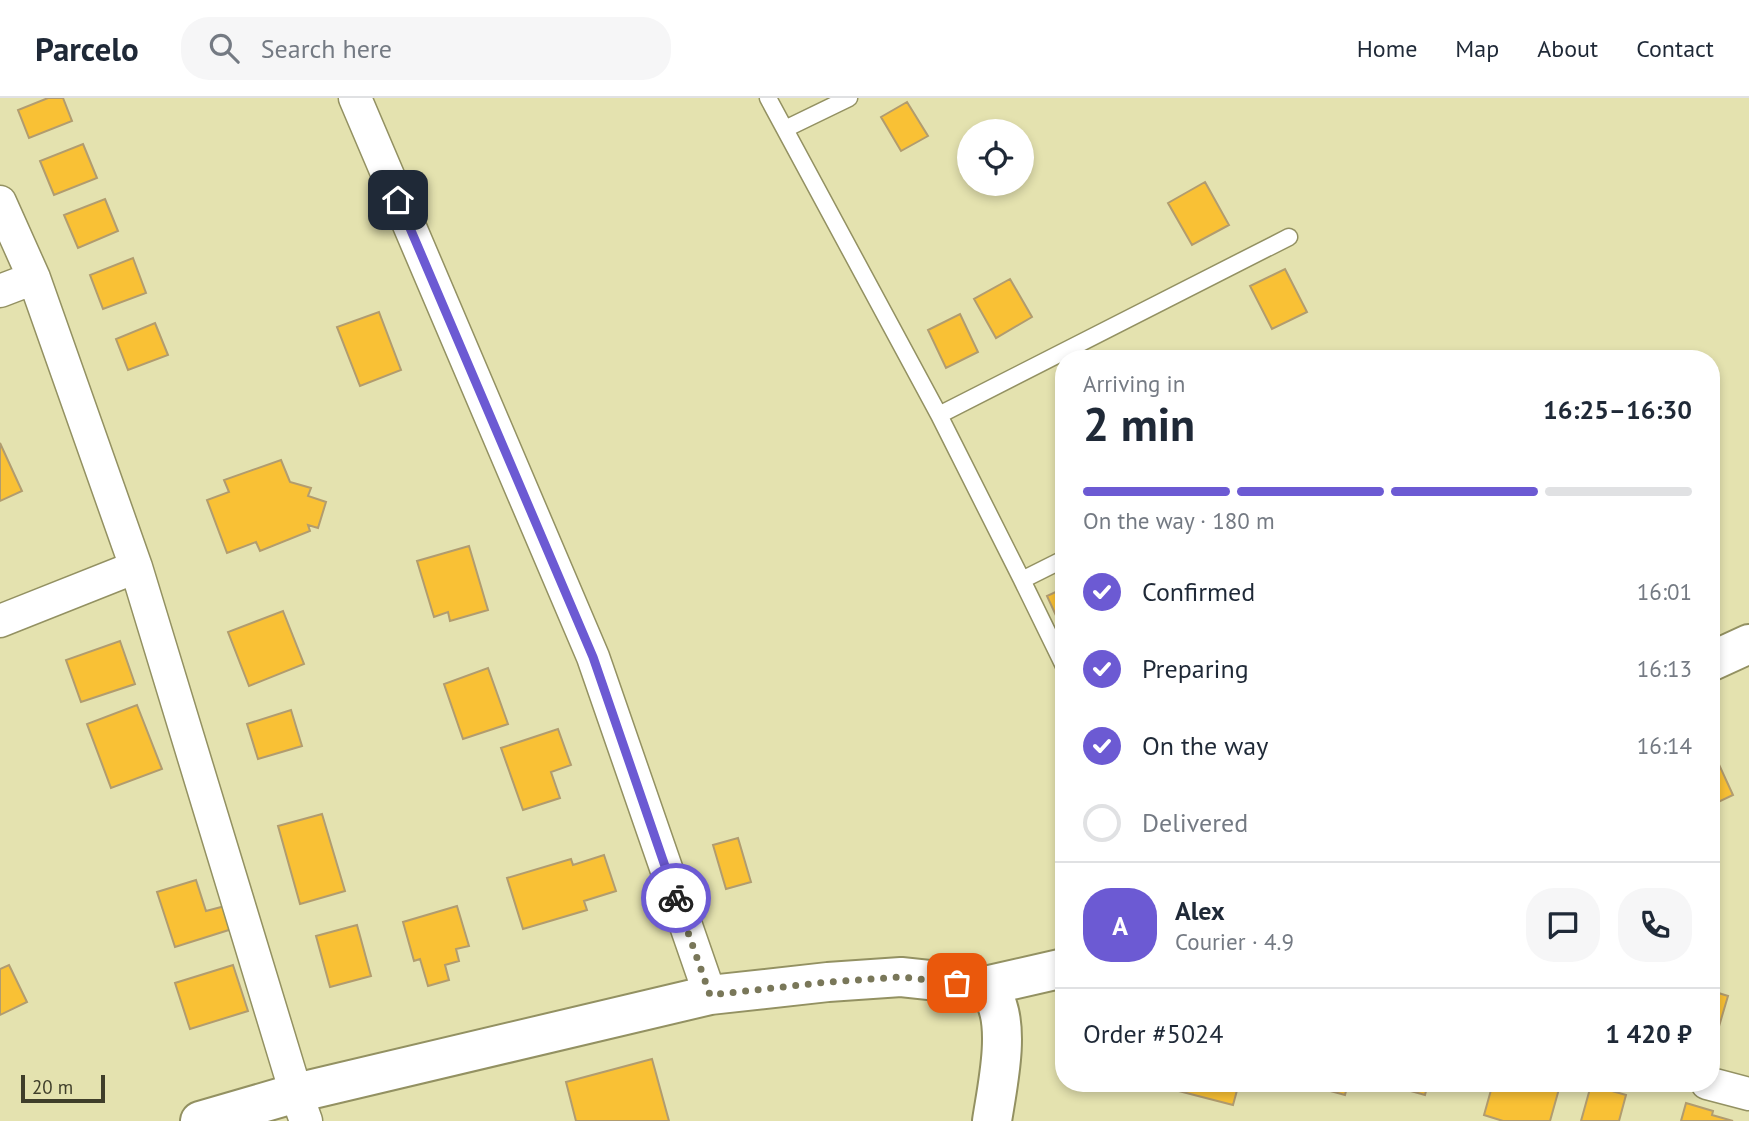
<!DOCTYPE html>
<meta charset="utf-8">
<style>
body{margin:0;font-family:"PT Sans",sans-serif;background:#f6f6f7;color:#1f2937;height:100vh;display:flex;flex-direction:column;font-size:26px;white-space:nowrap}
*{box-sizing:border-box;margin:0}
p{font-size:23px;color:#747a83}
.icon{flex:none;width:38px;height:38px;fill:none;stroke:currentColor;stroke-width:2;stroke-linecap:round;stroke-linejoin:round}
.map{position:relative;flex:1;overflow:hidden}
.drawer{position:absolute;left:1055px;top:252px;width:665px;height:742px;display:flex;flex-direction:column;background:#fff;border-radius:28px;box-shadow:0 4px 10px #0003}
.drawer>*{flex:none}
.tools{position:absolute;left:957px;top:21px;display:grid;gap:14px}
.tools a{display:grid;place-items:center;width:77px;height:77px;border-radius:50%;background:#fff;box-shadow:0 4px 10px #0003;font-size:35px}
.scale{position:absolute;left:21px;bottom:18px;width:84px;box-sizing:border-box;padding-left:7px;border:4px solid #3f3e2a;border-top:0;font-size:19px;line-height:24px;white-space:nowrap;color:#3f3e2a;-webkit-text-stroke:5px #e4e2af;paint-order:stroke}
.pin{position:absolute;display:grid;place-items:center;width:60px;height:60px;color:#fff;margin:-30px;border-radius:14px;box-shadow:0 4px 10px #0006}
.courier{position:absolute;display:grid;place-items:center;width:70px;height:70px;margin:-35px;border:5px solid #6c5ad3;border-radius:50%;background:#fff;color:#222;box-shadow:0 2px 9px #0007}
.summary em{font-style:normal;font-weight:700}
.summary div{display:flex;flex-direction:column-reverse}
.summary{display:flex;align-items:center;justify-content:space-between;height:119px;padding:0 28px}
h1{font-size:46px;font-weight:700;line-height:52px}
.bar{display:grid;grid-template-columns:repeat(4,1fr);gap:10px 7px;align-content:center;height:84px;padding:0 28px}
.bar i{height:9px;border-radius:5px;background:#e0e1e3}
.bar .selected{background:#6c5ad3}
.bar p{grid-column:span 4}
.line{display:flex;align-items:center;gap:18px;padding:0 28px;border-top:2px solid #e0e1e3}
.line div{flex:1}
.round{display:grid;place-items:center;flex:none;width:74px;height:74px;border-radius:28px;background:#f6f6f7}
ol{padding:0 28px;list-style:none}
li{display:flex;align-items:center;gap:21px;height:77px}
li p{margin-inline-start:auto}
li .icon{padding:7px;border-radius:50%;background:#6c5ad3;color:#fff;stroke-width:4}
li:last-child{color:#747a83}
li i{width:38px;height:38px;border:4px solid #e0e1e3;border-radius:50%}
header{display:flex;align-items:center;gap:42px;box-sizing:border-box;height:98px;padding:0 35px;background:#fff;border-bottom:2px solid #e0e1e3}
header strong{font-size:33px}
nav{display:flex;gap:38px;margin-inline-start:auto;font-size:24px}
.search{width:490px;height:63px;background:#f6f6f7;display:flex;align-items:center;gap:18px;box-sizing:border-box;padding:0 24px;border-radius:28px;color:#747a83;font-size:26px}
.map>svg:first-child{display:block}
</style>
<header>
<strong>Parcelo</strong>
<div class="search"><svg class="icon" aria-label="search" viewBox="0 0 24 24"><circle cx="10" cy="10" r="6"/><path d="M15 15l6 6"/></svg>Search here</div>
<nav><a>Home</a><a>Map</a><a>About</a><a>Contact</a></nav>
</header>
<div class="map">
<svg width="1749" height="1023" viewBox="0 0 1749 1023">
<rect width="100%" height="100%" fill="#e4e2af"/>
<path fill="#f9c135" stroke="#b19c6f" stroke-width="2" d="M48,0h15l9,23 -43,17 -11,-28z
M907,4l21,34 -27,15 -20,-34z
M83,46l14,34 -43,17 -14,-34z
M1205,84l24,43 -37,20 -24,-42z
M105,101l13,32 -40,17 -14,-33z
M133,160l13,35 -43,16 -13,-34z
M1285,171l22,43 -35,17 -22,-43z
M1010,181l22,38 -36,21 -22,-39z
M379,214l22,58 -41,16 -23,-59z
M960,216l18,38 -32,16 -18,-38z
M155,225l13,32 -40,15 -12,-31z
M0,345l22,48 -22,10z
M281,362l9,22 21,6 -3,8 18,6 -8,26 -10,-3 2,6 -50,20 -4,-9 -29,11 -20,-53 22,-8 -5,-12z
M469,448l19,64 -38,11 -2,-9 -14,5 -17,-56z
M1064,490v45l-17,-37z
M283,513l21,53 -55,22 -21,-54z
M120,543l15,43 -54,18 -15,-42z
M488,570l20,56 -45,15 -19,-55z
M137,607l25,64 -51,19 -24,-64z
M291,612l11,36 -44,13 -11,-35z
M558,631l13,36 -20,7 9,26 -37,12 -22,-62z
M1716,660l17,37 -21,10v-45z
M322,716l23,77 -45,13 -22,-78z
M738,740l13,44 -25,7 -13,-44z
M604,757l12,36 -32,10 3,9 -64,19 -16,-51 64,-19 2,6z
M196,782l10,31 19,-5 7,23 -57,18 -18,-55z
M457,808l12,40 -13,3 3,12 -14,4 4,15 -21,6 -8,-27 -6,2 -11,-39z
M357,827l14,51 -41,11 -14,-51z
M9,867l18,37 -27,13v-46z
M233,867l15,46 -58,18 -15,-46z
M1712,893l16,5 -11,37 -5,-1z
M652,961l17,62h-93l-10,-39z
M1173,985h66l-6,22 -62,-16z
M1301,985h47l-3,12z
M1382,985h46l-3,12z
M1493,985h47l19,6 -9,32h-47l-19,-6z
M1591,987l35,10 -7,26h-38z
M1686,1005l27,8 -1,4 21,6h-52z"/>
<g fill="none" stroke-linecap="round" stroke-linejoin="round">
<g stroke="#939162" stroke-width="19">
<path id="lane" d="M768,0l171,317 350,-178
M785,31l64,-31
M939,317l83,165
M1064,461l-42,21 42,86"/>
</g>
<g stroke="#939162" stroke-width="35">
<path id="street" d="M355,0l238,559 117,338
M0,104l34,76 102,289 160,526 10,28
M0,193l34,-13
M0,523l136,-54
M1707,985l42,11"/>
</g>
<g stroke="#939162" stroke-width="42">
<path id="secondary" d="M1712,563l37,-17
M985,888c3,4 7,9 10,14 15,30 2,88 -3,121
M200,1023l96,-28 414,-98 118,-13 73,-5 84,9 79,-18"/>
</g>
<use href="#lane" stroke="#fff" stroke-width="16"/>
<use href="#street" stroke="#fff" stroke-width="32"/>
<use href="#secondary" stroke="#fff" stroke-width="38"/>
</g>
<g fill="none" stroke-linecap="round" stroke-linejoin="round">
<path stroke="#797759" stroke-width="7" stroke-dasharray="0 12.6" d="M676,800l34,97 118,-13 73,-5 56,6"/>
<path stroke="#6c5ad3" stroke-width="9" d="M398,102l195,457 83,241"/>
</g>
</svg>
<div class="tools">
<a><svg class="icon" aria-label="locate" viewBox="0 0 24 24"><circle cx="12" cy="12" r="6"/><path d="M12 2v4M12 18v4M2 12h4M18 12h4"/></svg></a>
</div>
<div class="scale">20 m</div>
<div class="pin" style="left:957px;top:885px;background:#ea580c"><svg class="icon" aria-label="bag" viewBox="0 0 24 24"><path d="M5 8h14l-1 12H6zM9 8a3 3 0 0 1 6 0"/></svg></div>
<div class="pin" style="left:398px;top:102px;background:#1f2937"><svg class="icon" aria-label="home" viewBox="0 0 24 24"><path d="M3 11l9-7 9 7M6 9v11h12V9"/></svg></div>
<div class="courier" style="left:676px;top:800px"><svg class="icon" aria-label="bike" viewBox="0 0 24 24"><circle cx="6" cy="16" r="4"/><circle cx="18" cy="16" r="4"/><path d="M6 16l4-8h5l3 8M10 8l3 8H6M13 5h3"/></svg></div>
<section class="drawer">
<div class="summary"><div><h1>2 min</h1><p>Arriving in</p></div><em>16:25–16:30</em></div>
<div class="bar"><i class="selected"></i><i class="selected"></i><i class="selected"></i><i></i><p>On the way · 180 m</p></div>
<ol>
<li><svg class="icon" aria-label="check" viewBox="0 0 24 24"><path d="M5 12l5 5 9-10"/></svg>Confirmed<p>16:01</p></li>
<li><svg class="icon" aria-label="check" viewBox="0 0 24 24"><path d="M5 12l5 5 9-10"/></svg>Preparing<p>16:13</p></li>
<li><svg class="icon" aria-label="check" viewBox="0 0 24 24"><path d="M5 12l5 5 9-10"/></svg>On the way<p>16:14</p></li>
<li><i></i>Delivered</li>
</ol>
<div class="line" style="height:126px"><b class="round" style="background:#6c5ad3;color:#fff">A</b><div><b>Alex</b><p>Courier · 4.9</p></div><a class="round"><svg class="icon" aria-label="chat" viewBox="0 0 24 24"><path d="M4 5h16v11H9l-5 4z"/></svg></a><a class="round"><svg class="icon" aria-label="phone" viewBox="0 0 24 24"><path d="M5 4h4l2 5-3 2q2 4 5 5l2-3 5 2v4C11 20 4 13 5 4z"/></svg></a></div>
<div class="line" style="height:91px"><div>Order #5024</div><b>1 420 ₽</b></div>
</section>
</div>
